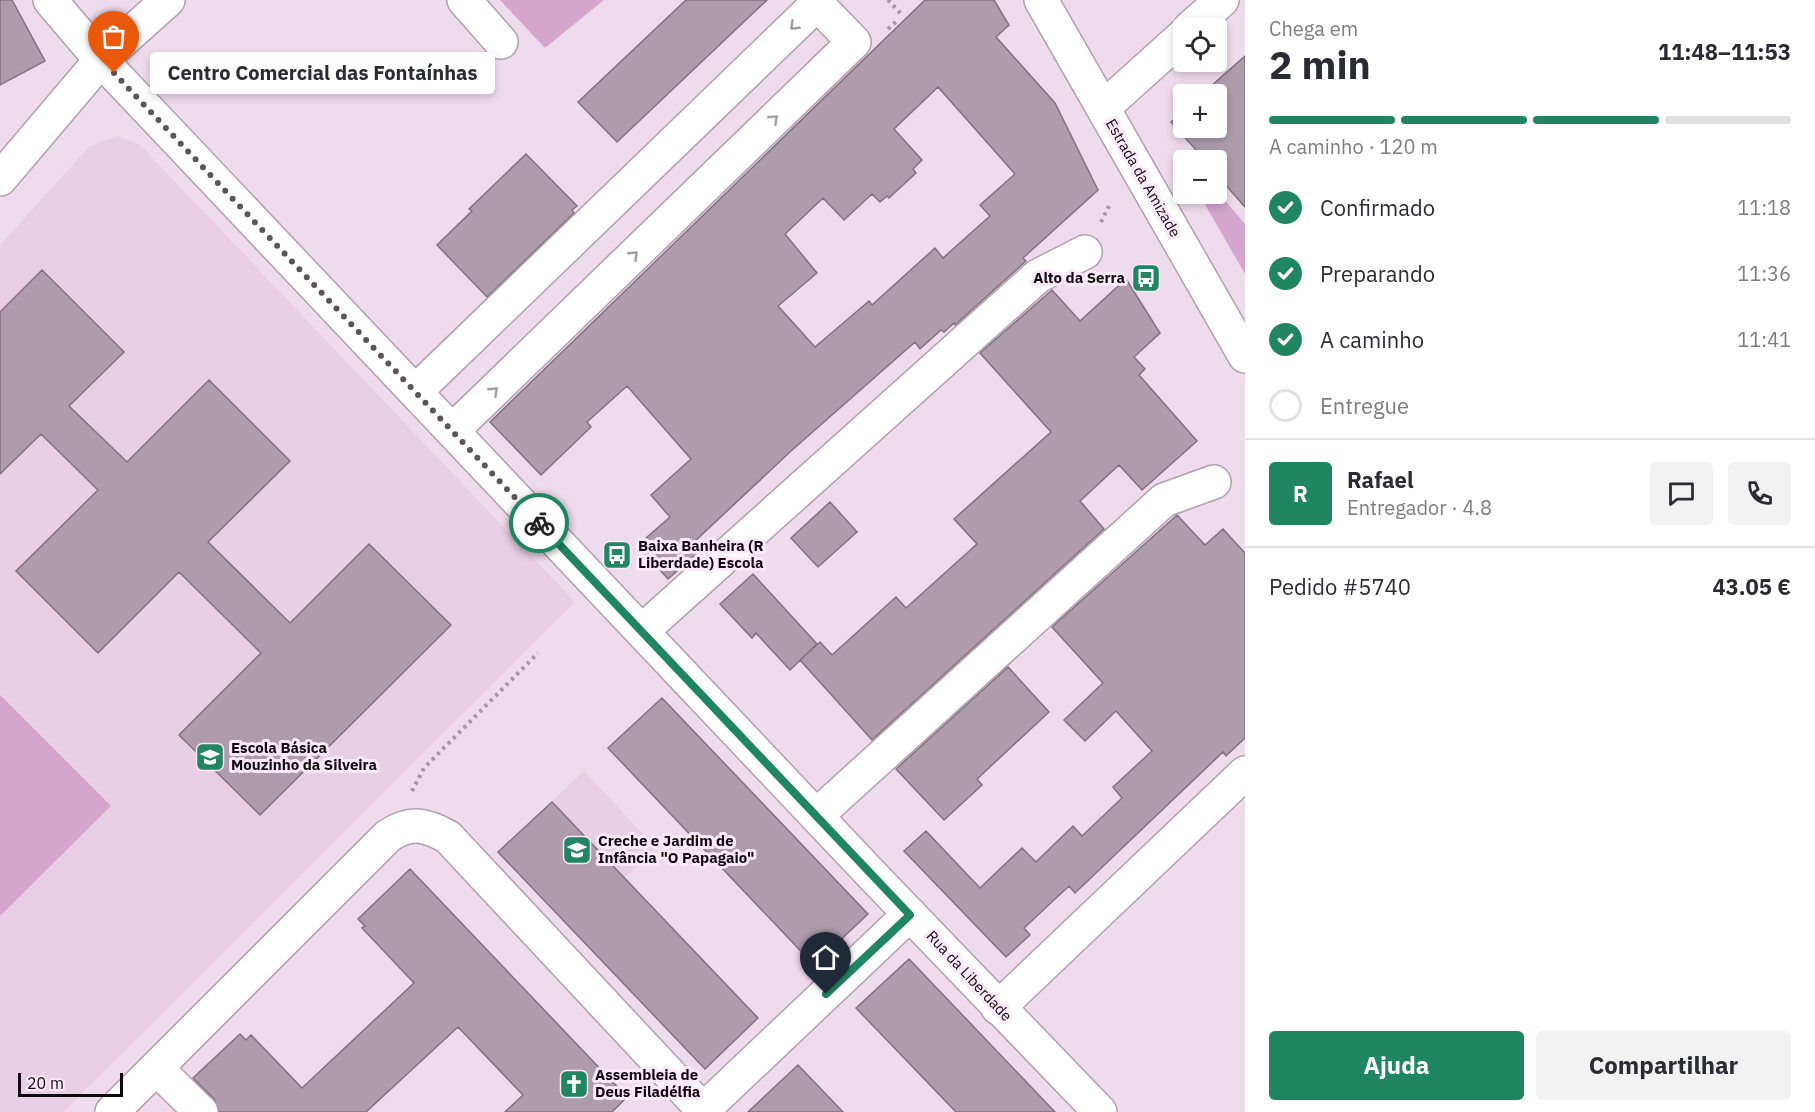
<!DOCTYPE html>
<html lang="pt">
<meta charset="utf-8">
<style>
body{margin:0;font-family:"IBM Plex Sans",sans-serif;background:#f2f2f3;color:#2b2b33;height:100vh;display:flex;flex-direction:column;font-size:22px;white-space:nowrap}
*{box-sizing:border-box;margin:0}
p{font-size:20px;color:#7c7c81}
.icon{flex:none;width:33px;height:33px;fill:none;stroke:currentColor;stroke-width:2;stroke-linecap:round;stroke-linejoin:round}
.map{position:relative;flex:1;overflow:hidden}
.side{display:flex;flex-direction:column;background:#fff;width:570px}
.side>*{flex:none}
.buttons{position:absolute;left:1173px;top:18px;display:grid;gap:12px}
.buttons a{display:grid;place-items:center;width:54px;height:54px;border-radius:6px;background:#fff;box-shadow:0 3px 9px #0003;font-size:30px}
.scale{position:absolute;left:18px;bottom:15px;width:105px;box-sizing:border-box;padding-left:6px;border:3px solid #100a0f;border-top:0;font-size:16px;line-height:21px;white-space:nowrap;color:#100a0f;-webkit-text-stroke:4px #fbe8f8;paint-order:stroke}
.pin{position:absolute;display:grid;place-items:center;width:51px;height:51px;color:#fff;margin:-62px -26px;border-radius:50% 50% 50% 0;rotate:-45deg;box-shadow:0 0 6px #0007}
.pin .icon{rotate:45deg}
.courier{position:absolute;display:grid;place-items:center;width:60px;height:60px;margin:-30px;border:4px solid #208662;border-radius:50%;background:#fff;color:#222;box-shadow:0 2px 8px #0007}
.bubble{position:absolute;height:42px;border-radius:6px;background:#fff;box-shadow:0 3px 9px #0003;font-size:20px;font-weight:700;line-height:42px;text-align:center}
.overview em{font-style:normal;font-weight:700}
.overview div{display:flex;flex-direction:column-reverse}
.overview{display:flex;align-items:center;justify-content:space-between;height:102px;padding:0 24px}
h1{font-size:39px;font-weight:700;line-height:45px}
.bar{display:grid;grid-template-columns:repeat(4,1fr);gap:9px 6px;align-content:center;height:72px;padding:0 24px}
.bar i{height:8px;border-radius:4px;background:#e1e1e2}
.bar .selected{background:#208662}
.bar p{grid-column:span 4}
.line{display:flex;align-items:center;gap:15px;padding:0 24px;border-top:2px solid #e1e1e2}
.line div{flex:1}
.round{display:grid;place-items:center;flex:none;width:63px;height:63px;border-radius:6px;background:#f2f2f3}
ol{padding:0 24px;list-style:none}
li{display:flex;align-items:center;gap:18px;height:66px}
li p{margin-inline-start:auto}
li .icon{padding:6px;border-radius:50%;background:#208662;color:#fff;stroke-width:4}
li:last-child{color:#7c7c81}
li i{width:33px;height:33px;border:3px solid #e1e1e2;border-radius:50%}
.action{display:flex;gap:12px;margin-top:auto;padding:12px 24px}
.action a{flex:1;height:69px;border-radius:6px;background:#208662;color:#fff;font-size:24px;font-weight:700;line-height:69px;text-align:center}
.action a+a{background:#f2f2f3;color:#2b2b33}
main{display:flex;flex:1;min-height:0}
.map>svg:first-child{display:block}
</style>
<main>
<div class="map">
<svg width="1245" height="1112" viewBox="0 0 1245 1112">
<rect width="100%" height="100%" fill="#eedbeb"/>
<path fill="#e8cfe4" d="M118,136l22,9 435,457 -512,510h-63v-867l90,-99z
M584,771l72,77 -86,81 -72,-77z"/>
<path fill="#d4a6ce" d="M500,0h104l-59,48z
M1217,191l28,33v50l-46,-80h17z
M0,695l111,111 -111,110z"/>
<path fill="#ae9cab" stroke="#82707f" stroke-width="1.5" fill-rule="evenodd" d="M0,0h12l33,61 -45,24z
M686,0h81l-150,142 -39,-40z
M925,0h69l15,25 -13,12 59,66 43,87 -75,68 3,3 -71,64 -1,-2 -10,9 -3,-2 -21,19 -5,-7 -124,109 -98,92 7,8 -32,28 -30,-34 32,-28 -19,-22 40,-36 -64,-73 -40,36 4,5 -50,48 -51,-53zM938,87l77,87 -35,31 10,11 -47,42 -8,-10 -63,57 -3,-4 -54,46 -37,-41 39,-33 -32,-39 38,-36 21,22 28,-26 8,8 7,-6 2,2 27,-25 -3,-4 9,-9 -28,-31z
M1245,56v151l-29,-33v-14h-11l-34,-38 13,-11v17h32v-34h-14z
M526,154l51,52 -5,4 2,3 -87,84 -50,-52 35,-34 -3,-2z
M42,270l82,82 -55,54 58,56 82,-82 81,81 -82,81 82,81 79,-79 82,81 -191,190 -81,-80 82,-82 -82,-81 -81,81 -82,-82 82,-81 -57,-56 -41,40v-162z
M1126,279l34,54 -26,24 11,12 -6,6 58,66 -55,49 -23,-25 -39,36 24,28 -232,211 -72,-80 20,-18 12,13 64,-58 10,11 71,-64 -23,-25 97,-87 -71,-79 72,-63 28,31z
M830,502l27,30 -39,35 -27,-29z
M1177,515l28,30 18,-16 22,24v185l-19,18 -3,-4 -148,141 -6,-7 -45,42 6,7 -24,22 -102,-106 22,-20 54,57 42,-40 14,14 37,-36 9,10 40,-38 -9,-11 39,-36 -36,-40 -31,30 -21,-21 39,-37 -51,-56z
M753,574l64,70 -27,26 -34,-37 -4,5 -32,-34z
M1008,667l41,45 -72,67 5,6 -38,35 -48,-51z
M662,698l206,216 -54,51 -206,-217z
M552,802l206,216 -53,51 -207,-217z
M410,869l217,228 -15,15h-107l18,-17 -65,-68 -92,85h-147l-5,-13 -21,-21 47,-44 6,6 5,-5 51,53 112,-105 -52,-55 3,-2 -7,-7z
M909,959l125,131 21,22h-99l-100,-104z
M798,1065l45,47h-95z"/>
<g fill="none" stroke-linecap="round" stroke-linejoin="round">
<g stroke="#b19fae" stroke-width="36">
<path id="minor" d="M50,0l51,60 772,816 227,236
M464,0l37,42
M1041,0l204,356
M1190,28l32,-28
M1103,108l81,-73
M415,392l402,-388 37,38 -402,389
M642,631l396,-355 47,-24
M816,816l348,-316 50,-18
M998,1008l247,-235
M156,1068l45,44
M112,1112l276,-276c22,-15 37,-12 60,1l257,275
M701,1112l209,-198"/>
</g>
<g stroke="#b19fae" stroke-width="36">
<path id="major" d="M0,179l101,-119 67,-60"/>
</g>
<path stroke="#a294a0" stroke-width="4" stroke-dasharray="3 4.5" stroke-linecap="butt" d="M888,0l14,15
M888,29l11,-10
M1101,222l8,-16
M412,791l12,-23 114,-115"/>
<use href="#minor" stroke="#fff" stroke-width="33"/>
<use href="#major" stroke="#fff" stroke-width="33"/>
</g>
<defs><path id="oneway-chevron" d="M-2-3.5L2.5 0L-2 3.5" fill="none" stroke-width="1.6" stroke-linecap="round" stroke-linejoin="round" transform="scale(1.5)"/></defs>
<g stroke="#9f9d9f">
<use href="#oneway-chevron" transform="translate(794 26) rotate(136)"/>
<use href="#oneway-chevron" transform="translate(774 119) rotate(-44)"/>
<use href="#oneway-chevron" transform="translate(634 255) rotate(-44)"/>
<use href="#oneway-chevron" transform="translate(494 391) rotate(-44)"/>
</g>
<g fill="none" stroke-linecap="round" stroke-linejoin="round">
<path stroke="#5e535c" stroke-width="6" stroke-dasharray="0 10.8" d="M114,73l425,450"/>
<path stroke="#208662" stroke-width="8" d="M539,523l371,392 -84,79"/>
</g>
<defs>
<g id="bus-square" transform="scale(1.5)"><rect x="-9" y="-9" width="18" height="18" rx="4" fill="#208662" stroke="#fbe8f8"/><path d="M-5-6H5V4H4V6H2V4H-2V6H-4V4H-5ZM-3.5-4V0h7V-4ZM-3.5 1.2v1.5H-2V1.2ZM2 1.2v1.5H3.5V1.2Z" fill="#fff"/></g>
<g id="school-square" transform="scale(1.5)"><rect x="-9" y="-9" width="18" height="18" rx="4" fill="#208662" stroke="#fbe8f8"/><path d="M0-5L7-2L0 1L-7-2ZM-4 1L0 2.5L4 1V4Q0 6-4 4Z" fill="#fff"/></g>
<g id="church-square" transform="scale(1.5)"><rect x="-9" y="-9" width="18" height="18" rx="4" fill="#208662" stroke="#fbe8f8"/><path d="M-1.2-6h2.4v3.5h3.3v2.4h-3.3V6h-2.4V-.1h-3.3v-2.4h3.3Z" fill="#fff"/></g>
</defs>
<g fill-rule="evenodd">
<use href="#bus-square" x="1146" y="278"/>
<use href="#bus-square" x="617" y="555"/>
<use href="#school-square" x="210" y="757"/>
<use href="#school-square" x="577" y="850"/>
<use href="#church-square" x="574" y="1084"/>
</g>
<g text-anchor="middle" stroke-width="6" stroke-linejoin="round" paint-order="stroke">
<g font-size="15" fill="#100a0f" stroke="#fbe8f8">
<text transform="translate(1143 178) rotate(60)" y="5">Estrada da Amizade</text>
<text transform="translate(969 976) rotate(47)" y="5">Rua da Liberdade</text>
</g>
<g font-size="15" font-weight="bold" fill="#100a0f" stroke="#fbe8f8" text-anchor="start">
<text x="1125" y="283" text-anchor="end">Alto da Serra</text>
<text x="638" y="551">Baixa Banheira (R<tspan x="638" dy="17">Liberdade) Escola</tspan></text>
<text x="231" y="753">Escola Básica<tspan x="231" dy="17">Mouzinho da Silveira</tspan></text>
<text x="598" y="846">Creche e Jardim de<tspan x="598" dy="17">Infância "O Papagaio"</tspan></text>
<text x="595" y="1080">Assembleia de<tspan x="595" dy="17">Deus Filadélfia</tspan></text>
</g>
</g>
</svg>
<div class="buttons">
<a><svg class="icon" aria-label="locate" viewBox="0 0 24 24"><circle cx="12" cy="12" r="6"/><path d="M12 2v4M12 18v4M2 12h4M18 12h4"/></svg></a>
<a>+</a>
<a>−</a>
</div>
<div class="scale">20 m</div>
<div class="pin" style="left:114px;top:73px;background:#ea580c"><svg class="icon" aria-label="bag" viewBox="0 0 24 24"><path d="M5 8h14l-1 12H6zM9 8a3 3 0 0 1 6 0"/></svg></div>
<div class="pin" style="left:826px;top:994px;background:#1f2937"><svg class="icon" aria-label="home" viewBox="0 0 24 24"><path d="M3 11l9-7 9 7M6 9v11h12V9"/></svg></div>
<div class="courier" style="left:539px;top:523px"><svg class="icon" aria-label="bike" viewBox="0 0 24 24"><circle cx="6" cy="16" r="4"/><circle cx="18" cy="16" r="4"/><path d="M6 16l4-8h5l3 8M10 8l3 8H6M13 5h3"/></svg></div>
<div class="bubble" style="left:150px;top:52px;width:345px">Centro Comercial das Fontaínhas</div>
</div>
<section class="side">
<div class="overview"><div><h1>2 min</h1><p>Chega em</p></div><em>11:48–11:53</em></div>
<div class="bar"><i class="selected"></i><i class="selected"></i><i class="selected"></i><i></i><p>A caminho · 120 m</p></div>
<ol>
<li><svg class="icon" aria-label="check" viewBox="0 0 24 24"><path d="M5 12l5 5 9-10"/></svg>Confirmado<p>11:18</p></li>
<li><svg class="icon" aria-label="check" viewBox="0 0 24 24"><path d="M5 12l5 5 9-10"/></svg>Preparando<p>11:36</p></li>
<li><svg class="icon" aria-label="check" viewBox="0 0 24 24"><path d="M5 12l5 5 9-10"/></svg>A caminho<p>11:41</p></li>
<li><i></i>Entregue</li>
</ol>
<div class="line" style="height:108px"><b class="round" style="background:#208662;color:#fff">R</b><div><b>Rafael</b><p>Entregador · 4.8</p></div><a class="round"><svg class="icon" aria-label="chat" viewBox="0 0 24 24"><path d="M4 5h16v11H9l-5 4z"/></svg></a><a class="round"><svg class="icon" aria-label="phone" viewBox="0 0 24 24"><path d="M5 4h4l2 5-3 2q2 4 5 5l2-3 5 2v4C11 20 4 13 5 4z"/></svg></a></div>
<div class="line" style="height:78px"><div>Pedido #5740</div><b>43.05 €</b></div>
<div class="action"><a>Ajuda</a><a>Compartilhar</a></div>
</section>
</main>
